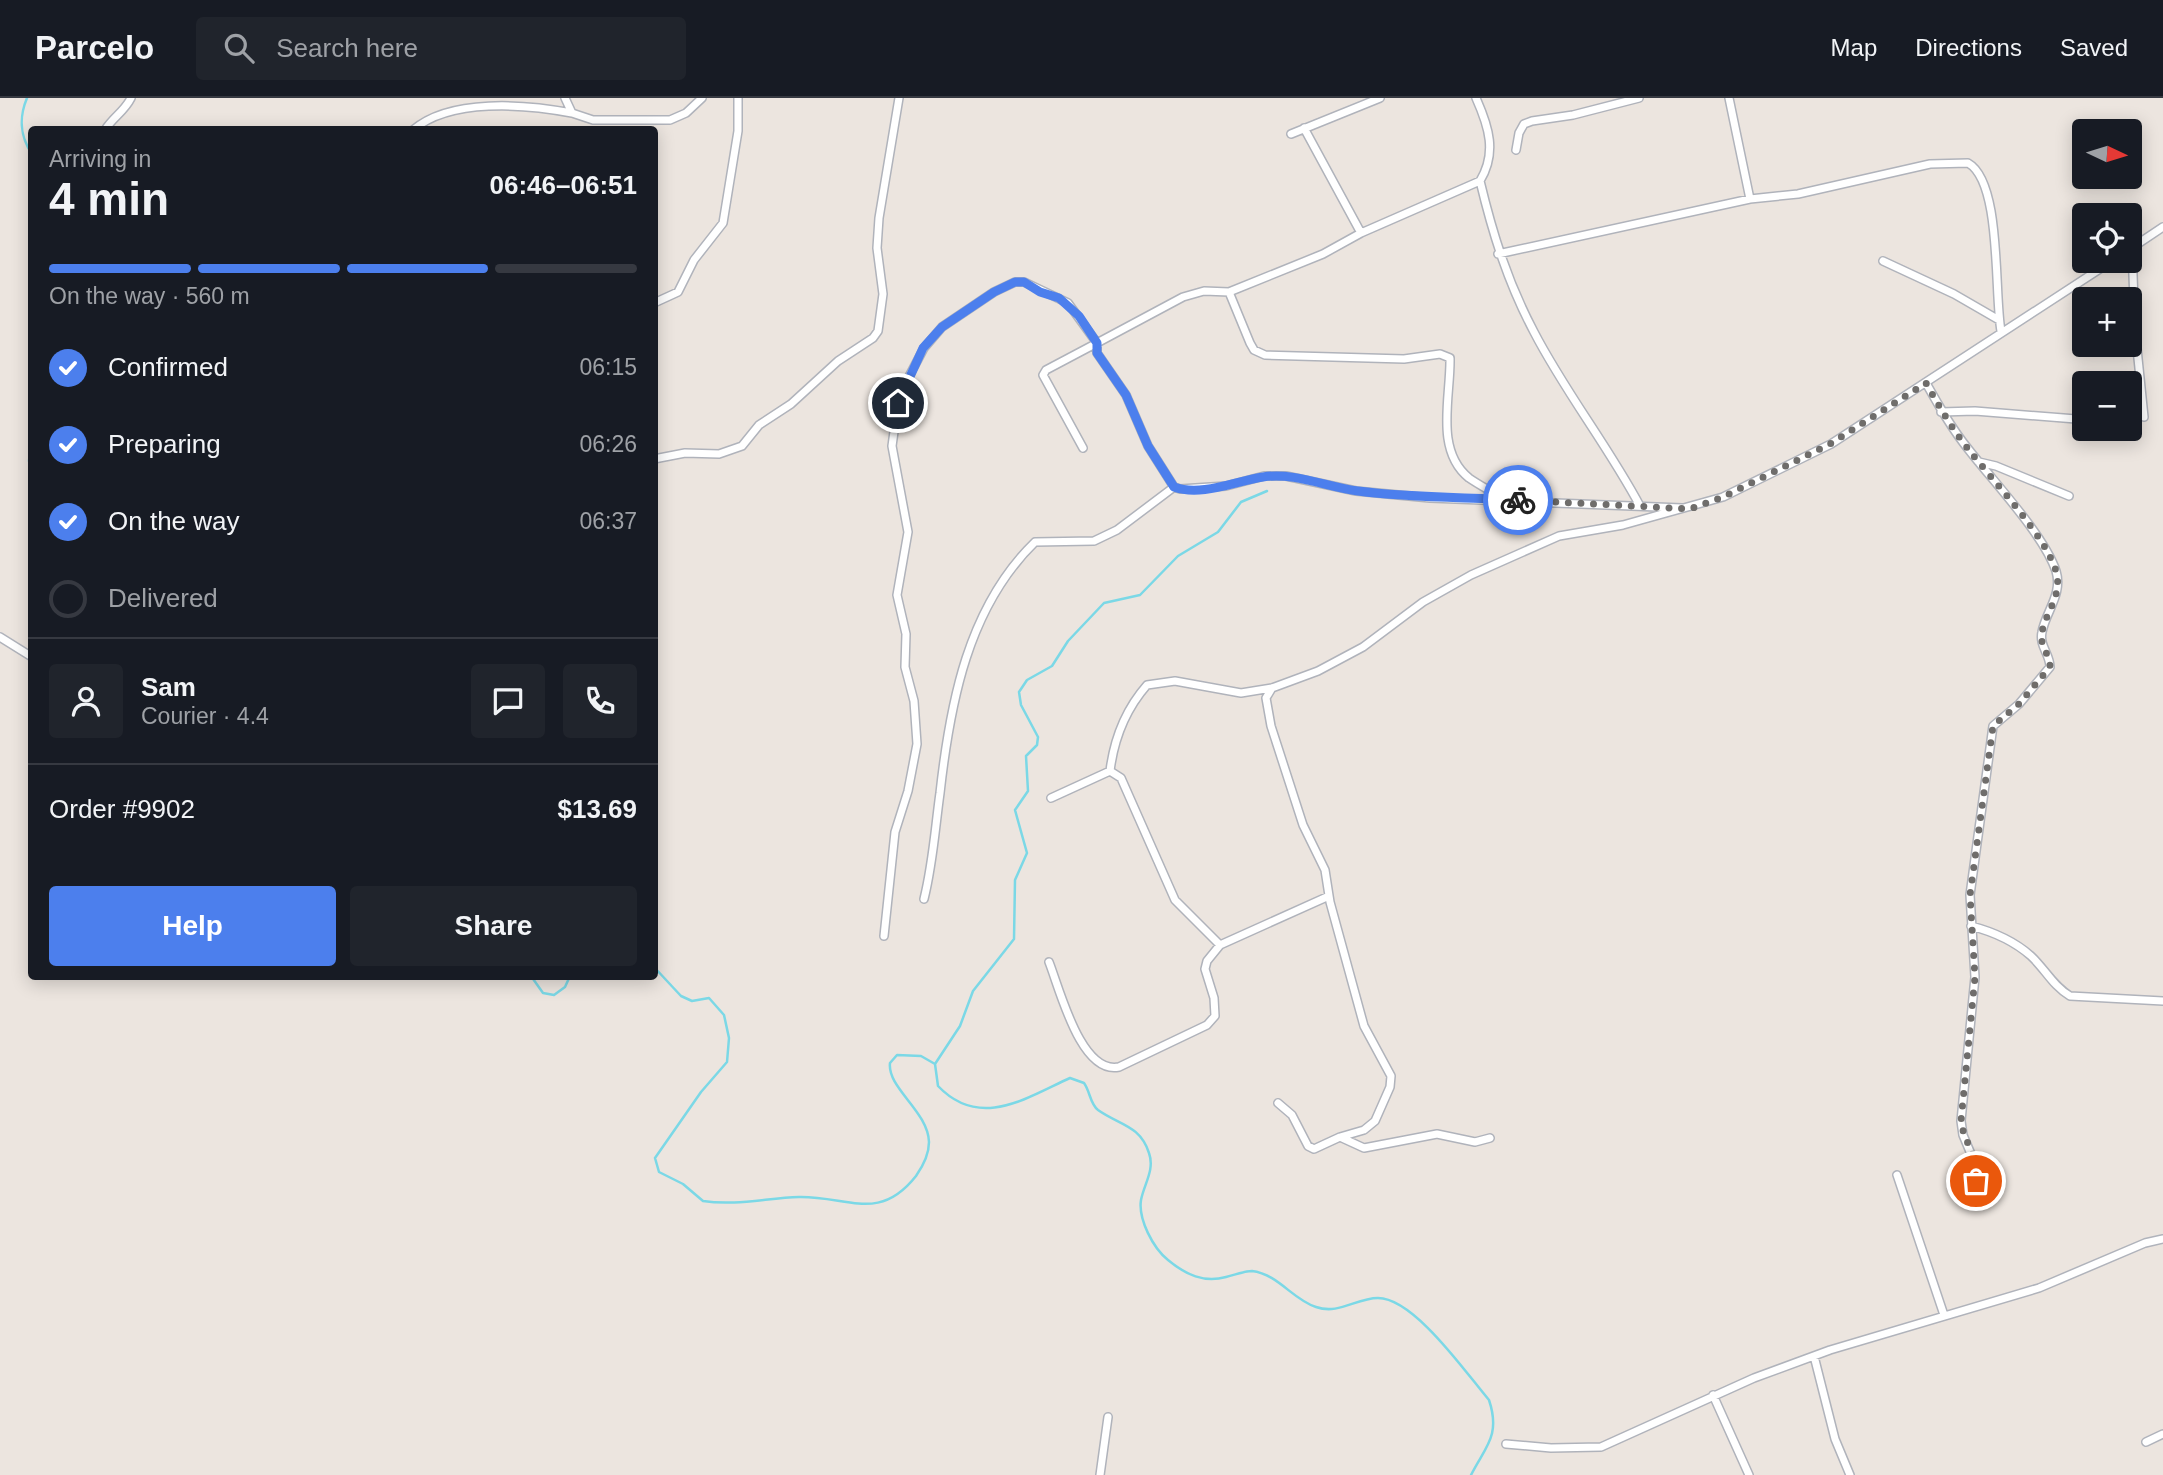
<!DOCTYPE html>
<meta charset="utf-8">
<style>
body{margin:0;font-family:Arial,sans-serif;background:#20242c;color:#f1f3f6;height:100vh;display:flex;flex-direction:column;font-size:26px;white-space:nowrap}
*{box-sizing:border-box;margin:0}
p{font-size:23px;color:#9ea1a6}
.icon{flex:none;width:38px;height:38px;fill:none;stroke:currentColor;stroke-width:2;stroke-linecap:round;stroke-linejoin:round}
.map{position:relative;flex:1;overflow:hidden}
.drawer{position:absolute;left:28px;top:28px;width:630px;height:854px;display:flex;flex-direction:column;background:#171b24;border-radius:7px;box-shadow:0 4px 18px #0003}
.drawer>*{flex:none}
.needle{width:46px;rotate:94deg}
.controls{position:absolute;left:2072px;top:21px;display:grid;gap:14px}
.controls a{display:grid;place-items:center;width:70px;height:70px;border-radius:7px;background:#171b24;box-shadow:0 4px 18px #0003;font-size:35px}
.pin{position:absolute;display:grid;place-items:center;width:60px;height:60px;color:#fff;margin:-30px;border:4px solid #fff;border-radius:50%;box-shadow:0 2px 7px #0007}
.courier{position:absolute;display:grid;place-items:center;width:70px;height:70px;margin:-35px;border:5px solid #4c7fed;border-radius:50%;background:#fff;color:#222;box-shadow:0 2px 9px #0007}
.headline em{font-style:normal;font-weight:700}
.headline div{display:flex;flex-direction:column-reverse}
.headline{display:flex;align-items:center;justify-content:space-between;height:119px;padding:0 21px}
h1{font-size:46px;font-weight:700;line-height:52px}
.bar{display:grid;grid-template-columns:repeat(4,1fr);gap:10px 7px;align-content:center;height:84px;padding:0 21px}
.bar i{height:9px;border-radius:5px;background:#363941}
.bar .selected{background:#4c7fed}
.bar p{grid-column:span 4}
.line{display:flex;align-items:center;gap:18px;padding:0 21px;border-top:2px solid #363941}
.line div{flex:1}
.round{display:grid;place-items:center;flex:none;width:74px;height:74px;border-radius:7px;background:#20242c}
ol{padding:0 21px;list-style:none}
li{display:flex;align-items:center;gap:21px;height:77px}
li p{margin-inline-start:auto}
li .icon{padding:7px;border-radius:50%;background:#4c7fed;color:#fff;stroke-width:4}
li:last-child{color:#9ea1a6}
li i{width:38px;height:38px;border:4px solid #363941;border-radius:50%}
.button{display:flex;gap:14px;margin-top:auto;padding:14px 21px}
.button a{flex:1;height:80px;border-radius:7px;background:#4c7fed;color:#fff;font-size:28px;font-weight:700;line-height:80px;text-align:center}
.button a+a{background:#20242c;color:#f1f3f6}
header{display:flex;align-items:center;gap:42px;box-sizing:border-box;height:98px;padding:0 35px;background:#171b24;border-bottom:2px solid #363941}
header strong{font-size:33px}
nav{display:flex;gap:38px;margin-inline-start:auto;font-size:24px}
.search{width:490px;height:63px;background:#20242c;display:flex;align-items:center;gap:18px;box-sizing:border-box;padding:0 24px;border-radius:7px;color:#9ea1a6;font-size:26px}
.map>svg:first-child{display:block}
</style>
<header>
<strong>Parcelo</strong>
<div class="search"><svg class="icon" aria-label="search" viewBox="0 0 24 24"><circle cx="10" cy="10" r="6"/><path d="M15 15l6 6"/></svg>Search here</div>
<nav><a>Map</a><a>Directions</a><a>Saved</a></nav>
</header>
<div class="map">
<svg width="2163" height="1377" viewBox="0 0 2163 1377">
<rect width="100%" height="100%" fill="#ece5df"/>
<g fill="none" stroke-linecap="round" stroke-linejoin="round">
<path stroke="#7bd8e6" stroke-width="2.5" d="M27,0c-8,19 -7,39 5,56
M32,328l-3,35 3,8
M654,869l27,29 11,5 17,-3 15,17 5,23 -2,24 -26,30 -46,66 4,14 24,12 20,17c32,5 64,-3 96,-4 49,-1 80,26 117,-21 7,-10 13,-22 13,-34 -1,-31 -42,-54 -39,-79l7,-8 24,1 14,8
M531,878l12,17 11,2 11,-8 5,-11
M935,966l3,22c42,44 88,12 132,-8l14,5c6,8 6,21 14,27 21,15 42,15 51,43 6,17 -5,31 -8,47 -3,19 12,48 27,60 18,15 36,23 58,17 9,-2 18,-6 26,-6 26,3 41,29 64,36 23,8 40,-9 62,-9 36,0 88,75 111,102 12,36 -4,47 -18,75
M935,966l25,-38 13,-35 41,-52 1,-59 12,-27 -12,-43 13,-19 -2,-35 11,-11 1,-8 -17,-32 -2,-13 8,-12 25,-14 16,-25 36,-38 36,-8 38,-39 40,-24 23,-30 26,-11"/>
<g stroke="#b0b3bb" stroke-width="10">
<path id="minor" d="M565,0l7,15 21,7h77l16,-7 16,-15
M1476,0c13,29 21,55 4,83l-119,52 -38,21 -94,38 -25,-1 -21,6 -86,46v10l29,42 22,51 26,41 6,2 46,-3 38,-10h22l70,15 74,7 252,10
M1729,0l21,101
M1304,30l57,105
M105,32c8,-13 19,-18 26,-32
M413,32c37,-32 112,-26 159,-17
M1291,36l89,-36
M1516,52l3,-17 5,-9 8,-3 41,-6 66,-17
M1480,83c13,54 28,102 54,151 31,60 74,114 106,174
M2132,150l3,81 9,88
M2130,151l33,-22
M1498,156l252,-55 48,-5 132,-30 38,-1c34,19 26,130 33,168
M1883,163l71,33 45,26
M1229,194l21,51 4,7 11,5 139,4 36,-5 10,4c1,38 -16,92 19,120 10,7 22,13 33,20
M654,205l24,-11 16,-32 29,-37 15,-92v-33
M1926,285c13,23 26,46 43,67 24,31 75,85 87,121 7,23 -10,40 -14,61 -3,14 8,22 8,35l-31,37 -26,22 -23,169 5,82 -14,144 2,14 13,31 -2,29
M1941,314l34,-1 101,8
M654,361l31,-6 34,1 23,-8 17,-21 32,-21 47,-43 35,-23 5,-7 5,-37 -6,-46 2,-30 20,-120
M1979,364l17,4 73,30
M0,539l32,20
M1272,590l-6,10 5,28 32,99 22,45 5,32 34,124 27,50 -1,11 -15,34 -11,9 -24,7
M1110,673l11,7 54,122 45,45
M1051,700l59,-27c4,-32 16,-62 37,-86l28,-4 66,12 31,-5 46,-17 45,-24 60,-45 48,-27 88,-39 64,-11 100,-28 108,-53 281,-183
M924,801c9,-36 11,-70 16,-106 10,-90 28,-186 95,-251l59,-1 23,-11 57,-43
M1971,828c23,6 42,14 60,30 14,13 22,30 39,40l93,5
M884,838l11,-104 13,-41 9,-47 -3,-43 -9,-34 1,-33 -9,-39 11,-63 -16,-86 6,-43 7,-19 19,-36 18,-21 52,-35 21,-10h9l44,21 29,40 -51,27 -3,5 40,73
M1049,864c11,28 32,113 70,105l88,-42 8,-9 -1,-18 -9,-29 2,-8 13,-16 109,-49
M1278,1005l14,12 16,31 6,3 26,-12 24,11 73,-14 38,8 15,-4
M1897,1077l47,140
M1814,1258l21,83 15,36
M1713,1297l36,80
M2146,1344l17,-8
M1506,1346l45,4 50,-1 153,-69 76,-28 209,-62 106,-45 18,-4
M1100,1377l8,-58"/>
</g>
<use href="#minor" stroke="#fff" stroke-width="7"/>
</g>
<g fill="none" stroke-linecap="round" stroke-linejoin="round">
<path stroke="#6f6d6b" stroke-width="7" stroke-dasharray="0 12.6" d="M1518,402l172,9 33,-12 107,-53 96,-61c13,23 26,46 43,67 24,31 76,85 87,121 7,24 -10,40 -14,61 -3,14 8,22 8,35l-31,37 -26,22 -23,169 5,82 -14,144c2,20 20,40 15,60"/>
<path stroke="#4c7fed" stroke-width="9" d="M898,305l25,-55 19,-21 52,-35 21,-10h9l16,10 19,6 20,18 18,27v10l29,42 22,51 26,41c27,10 62,-6 89,-10 31,-5 64,10 95,14 53,7 106,6 160,9"/>
</g>
</svg>
<div class="controls">
<a><svg class="needle" viewBox="-14 -14 28 28"><path d="M0-13l5 13h-10z" fill="#e53935"/><path d="M0 13l5-13h-10z" fill="#9ea1a6"/></svg></a>
<a><svg class="icon" aria-label="locate" viewBox="0 0 24 24"><circle cx="12" cy="12" r="6"/><path d="M12 2v4M12 18v4M2 12h4M18 12h4"/></svg></a>
<a>+</a>
<a>−</a>
</div>
<div class="pin" style="left:1976px;top:1083px;background:#ea580c"><svg class="icon" aria-label="bag" viewBox="0 0 24 24"><path d="M5 8h14l-1 12H6zM9 8a3 3 0 0 1 6 0"/></svg></div>
<div class="pin" style="left:898px;top:305px;background:#1f2937"><svg class="icon" aria-label="home" viewBox="0 0 24 24"><path d="M3 11l9-7 9 7M6 9v11h12V9"/></svg></div>
<div class="courier" style="left:1518px;top:402px"><svg class="icon" aria-label="bike" viewBox="0 0 24 24"><circle cx="6" cy="16" r="4"/><circle cx="18" cy="16" r="4"/><path d="M6 16l4-8h5l3 8M10 8l3 8H6M13 5h3"/></svg></div>
<section class="drawer">
<div class="headline"><div><h1>4 min</h1><p>Arriving in</p></div><em>06:46–06:51</em></div>
<div class="bar"><i class="selected"></i><i class="selected"></i><i class="selected"></i><i></i><p>On the way · 560 m</p></div>
<ol>
<li><svg class="icon" aria-label="check" viewBox="0 0 24 24"><path d="M5 12l5 5 9-10"/></svg>Confirmed<p>06:15</p></li>
<li><svg class="icon" aria-label="check" viewBox="0 0 24 24"><path d="M5 12l5 5 9-10"/></svg>Preparing<p>06:26</p></li>
<li><svg class="icon" aria-label="check" viewBox="0 0 24 24"><path d="M5 12l5 5 9-10"/></svg>On the way<p>06:37</p></li>
<li><i></i>Delivered</li>
</ol>
<div class="line" style="height:126px"><a class="round"><svg class="icon" aria-label="person" viewBox="0 0 24 24"><circle cx="12" cy="8" r="4"/><path d="M4 21q1-7 8-7t8 7"/></svg></a><div><b>Sam</b><p>Courier · 4.4</p></div><a class="round"><svg class="icon" aria-label="chat" viewBox="0 0 24 24"><path d="M4 5h16v11H9l-5 4z"/></svg></a><a class="round"><svg class="icon" aria-label="phone" viewBox="0 0 24 24"><path d="M5 4h4l2 5-3 2q2 4 5 5l2-3 5 2v4C11 20 4 13 5 4z"/></svg></a></div>
<div class="line" style="height:91px"><div>Order #9902</div><b>$13.69</b></div>
<div class="button"><a>Help</a><a>Share</a></div>
</section>
</div>
